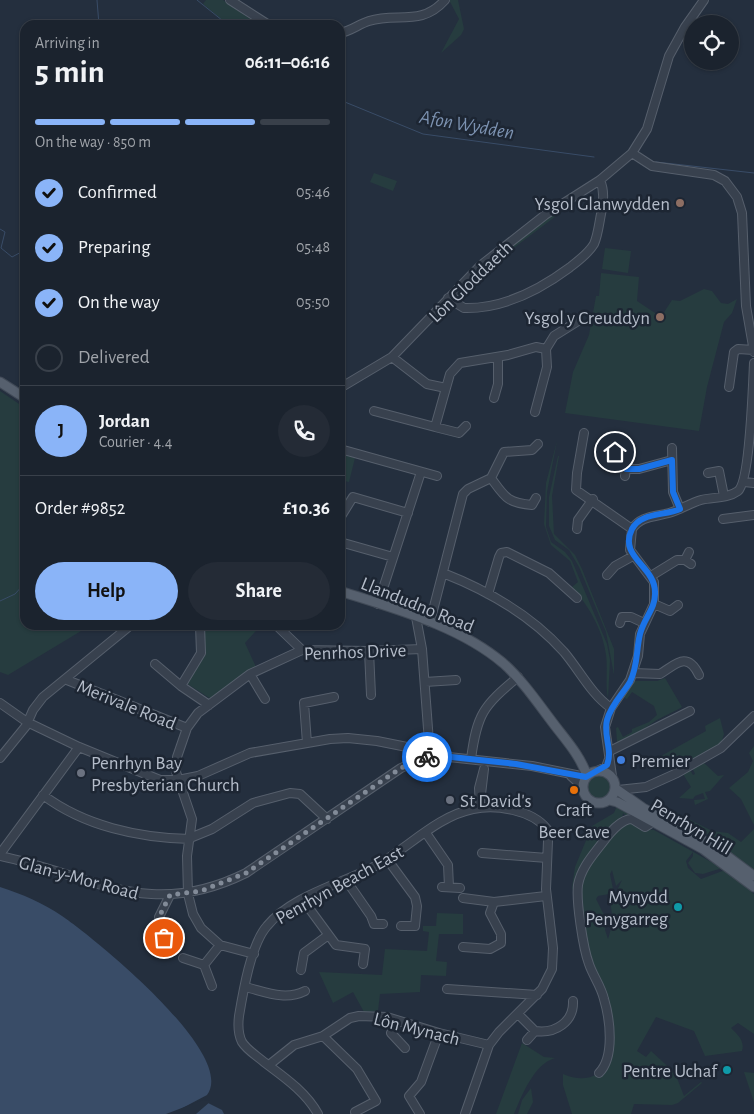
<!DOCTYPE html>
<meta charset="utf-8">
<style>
body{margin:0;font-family:"Alegreya Sans",sans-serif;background:#242b36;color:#f1f3f6;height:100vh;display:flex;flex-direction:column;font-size:19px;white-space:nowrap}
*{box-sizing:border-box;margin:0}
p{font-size:16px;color:#a0a4aa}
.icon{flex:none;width:28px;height:28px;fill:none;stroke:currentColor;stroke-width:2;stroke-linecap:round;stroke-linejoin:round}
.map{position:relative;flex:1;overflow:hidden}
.side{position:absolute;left:20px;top:20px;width:325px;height:610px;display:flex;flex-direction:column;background:#1b232e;border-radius:15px;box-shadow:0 1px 4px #0004,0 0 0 1px #39404a}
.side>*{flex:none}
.buttons{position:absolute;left:684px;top:15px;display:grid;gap:10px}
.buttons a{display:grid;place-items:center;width:55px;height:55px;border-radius:50%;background:#1b232e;box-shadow:0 1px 4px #0004,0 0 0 1px #39404a;font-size:25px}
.pin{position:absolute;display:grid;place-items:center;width:42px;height:42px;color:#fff;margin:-21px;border:2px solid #fff;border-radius:50%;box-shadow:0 1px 5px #0007}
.courier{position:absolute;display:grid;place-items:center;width:50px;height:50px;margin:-25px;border:4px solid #1a73e8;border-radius:50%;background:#fff;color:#222;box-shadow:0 1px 6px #0007}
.summary em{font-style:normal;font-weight:700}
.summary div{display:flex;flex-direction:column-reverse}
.summary{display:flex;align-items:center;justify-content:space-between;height:85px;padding:0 15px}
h1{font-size:32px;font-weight:700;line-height:38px}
.bar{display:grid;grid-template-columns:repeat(4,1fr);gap:8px 5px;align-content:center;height:60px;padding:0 15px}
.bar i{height:6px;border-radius:4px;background:#39404a}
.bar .selected{background:#8ab4f8}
.bar p{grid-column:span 4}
.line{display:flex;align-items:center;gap:12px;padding:0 15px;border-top:1px solid #39404a}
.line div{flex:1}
.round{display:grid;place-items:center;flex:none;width:52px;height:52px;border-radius:26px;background:#242b36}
ol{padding:0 15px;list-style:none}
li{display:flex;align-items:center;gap:15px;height:55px}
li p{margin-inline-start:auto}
li .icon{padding:5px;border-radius:50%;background:#8ab4f8;color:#111;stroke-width:4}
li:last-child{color:#a0a4aa}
li i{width:28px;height:28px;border:2px solid #39404a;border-radius:50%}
.action{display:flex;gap:10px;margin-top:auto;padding:10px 15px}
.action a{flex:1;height:58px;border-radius:30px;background:#8ab4f8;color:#111;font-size:20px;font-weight:700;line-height:58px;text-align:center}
.action a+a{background:#242b36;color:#f1f3f6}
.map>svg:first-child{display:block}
</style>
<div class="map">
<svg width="754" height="1114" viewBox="0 0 754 1114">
<rect width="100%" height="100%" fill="#242f3e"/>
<path fill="#263c3f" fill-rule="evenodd" d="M206,0h17l36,25h-31l-25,-21z
M449,0h9l6,29 -3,6 -20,18 18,-34z
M374,173l23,8 -4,10 -23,-9z
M568,207l-53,40 -31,28 -23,26 -3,1c-1,-16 93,-91 110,-95z
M605,248l26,3 -3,22 -26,-4z
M601,273l38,4 -2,24 24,16 11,-17 8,1 24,-12 8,2 9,12 7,1 9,-5 -5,14 -8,9 -17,65 -8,44 -134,-18 8,-41 16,-37 7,-39h3z
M0,391l25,17v217h66l-83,50 -8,-3z
M557,441l-10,51 -1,35 5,15 14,10 7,9 35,83 3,16 -2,38c-3,-13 0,-29 -2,-43 -3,-25 -18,-50 -34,-68l6,-5 -8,-21 -19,-16 -7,-21 2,-41z
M340,454l15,4 -6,24 -9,-2z
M558,456h1l-7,40 2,38 21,21 7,14 32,80v26l-8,-43 -27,-65 -10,-17 -14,-10 -6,-14v-29z
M206,625h55l-16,18 11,24 -45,32 -25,-16 17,-25v-28z
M665,678l17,29c-10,6 -22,10 -31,17 -10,6 -21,19 -34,18l-1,-14 2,-1 5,10 9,-5v-3l17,-7 8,-7 -3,-9 -22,-14 -5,7 -4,-2 12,-16h22z
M720,718l4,16 -3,10 -35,21 -6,-10 -19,6v-5l45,-25 -1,-5z
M754,746v79l-13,-26 -12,-11 19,-16 5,-11 -4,-8z
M703,762l15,14 6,-1 -14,16 -5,1 3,7 -13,6 -1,-5 11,-1 -2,-6 -8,3 -2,3 -14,-1 12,-11 -8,-13 7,-4 3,5 2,-1 -3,-7z
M586 787a13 13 0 1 1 26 0a13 13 0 1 1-26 0Z
M616,808h4l28,17 -20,-7 -5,-5 -1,7 -30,33 -16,48 -4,-14 3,-20 17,-41 22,-13z
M670,809l42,22 16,2 13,9 13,-13v44l-25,-19v-9l-61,-31z
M630,821l15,8 9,1 68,38 -19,6 -8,-1 -7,-10 5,-7v-4l-7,9 2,7 13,11 24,-9 29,24v140l-16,-11 -7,5c7,7 14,13 11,23l-37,5 -11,-25 -38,-14 -19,34 9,6 5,-6 24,22 9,23 17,-14 1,1 -24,20 -6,2 -38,-1 -3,10h-59l-9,-29v-11c21,9 35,4 49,-14l-2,-29 -21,-71 -10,-71 11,-27 32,-38zM612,870l4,16 6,-6 -7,15 -5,5 3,22 -5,17 -3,-9 2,-9 -11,-22 2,-3 11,-2 4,-5 -3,-15z
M437,913l26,1v20h-24l-3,27 11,1 -1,14 -25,-1 -1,17 -40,2 -2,17 -14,1 -11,-20 -20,11 -14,-31 63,3 3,-26 42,2 2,-19 -6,-1v-5h13z
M522,1043l22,14 11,1c-21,6 -33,37 -41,56h-18z
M744,1072l10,1v29z
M531,1088l2,14 -6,12h-9l4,-14z"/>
<path fill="#394c67" d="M0,887c22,7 43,16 62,29 31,21 176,138 145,179l-36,19h-171z
M206,1102l16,8 2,4h-43z"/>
<path fill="#242f3e" d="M203,1100l8,1 -15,13h-30z"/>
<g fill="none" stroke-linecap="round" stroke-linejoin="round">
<path stroke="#394c67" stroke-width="1" d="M97,0l2,25
M197,0l31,25
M340,100l83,34 171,23
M656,162l98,11
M0,229l5,3 -4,16 11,9 13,-7
M0,601l15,-7 10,-11"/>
<g stroke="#565f6c" stroke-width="10">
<path id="minor" d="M230,0l39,25
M340,33c11,-2 19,-9 29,-12 28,-9 52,6 76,-21
M632,153l20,13 62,9 11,6 12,16 5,16 4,93 8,46
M448,298l16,10c39,1 74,-17 105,-40 9,-7 19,-14 25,-24 4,-9 5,-20 7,-30 2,-12 4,-22 -1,-34
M546,349l8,-13 24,-15
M392,357l35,27 19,4 -11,39 24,6 7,-7
M729,387l5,-35 4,-3 16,1
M340,388l52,-31 88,-91 65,-51 55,-35 32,-27 15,-24 22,-73 16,-29 19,-27
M446,388l4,-14 10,-11 48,-8 28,-8 10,2
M494,398l4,-14v-27
M374,411l61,16
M535,412l12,-45 -1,-18
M584,433l-7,40 -1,17 56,39
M625,442l1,27
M672,448l1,44 7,17
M340,449l97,27
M708,473l11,-2 5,25
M625,476l1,-7h13l33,-9
M491,478c14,19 16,25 41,27l4,-7
M744,482l10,1
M340,518l13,-21 55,16
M723,519l31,-4
M577,529l1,-9 15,-21
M340,542l53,15
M689,552l-4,8 6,4
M443,573c46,18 88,42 121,79 16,19 27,42 47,56l-6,19 7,49
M607,575l8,-9 18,-10
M651,576l26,-16h8
M488,594l11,-37 2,-4 6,-1 42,21 28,25
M378,604l43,-132
M654,604l16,7 8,-6
M430,622l33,-128 5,-5 23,-11 13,-26 28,-2 6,-6
M620,623l2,-6h9l13,6
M276,625l26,25
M369,651l2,44
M155,664l26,22 28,19
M634,673l26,1c15,-9 27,-24 39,1
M250,674l15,25
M67,680l120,48
M425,682l31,-2
M181,686l20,-33 -1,-28
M0,703l27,19 52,25 81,33h18l20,-4 52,-23 80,-14 18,-1 29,3 30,6 23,8 -8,-106 -6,-32
M611,708l19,-28 8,-24 2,-22 14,-30v-22l-24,-32 2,-21c9,-13 22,-12 37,-16 11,-3 21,-10 32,-13 12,-3 26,-1 37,-9 12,-10 15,-108 16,-128
M307,743l-3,-40 30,-6
M610,751l80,-40
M0,758l26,-32 7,-16 10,-13 88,-72
M471,759c6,-45 12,-53 47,-82
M599,770l7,-3 3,-8
M571,776l12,11
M618,790l28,-3 31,-14 44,-25 33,-32
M43,795c41,31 96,43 147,44
M480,803l4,-34 -5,19 1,20
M426,833l22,32 1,22
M190,838l22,-9 41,-26 37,-10 10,1 27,25
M482,853l65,5
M0,854l79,-107
M0,856c94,20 149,65 246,17l155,-105 29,-13 102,11 54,11
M387,859l28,38 2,9 -2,20h-14
M346,880l25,36 3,8h9
M442,887l18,1
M463,898l31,4
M303,900l33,45 29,4 -2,15
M164,938l-5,-21 11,-22
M463,947l27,2 11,-6v-9l-11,-21 4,-11 52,-6
M254,954l-34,-9 -19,-17 -8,-14 -5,-20 -1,-38 5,-37 -16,-47 1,-15 10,-29 11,-15 52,-39 52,-24 67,1 53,-2
M183,958l21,7 8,21
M204,965l16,-20
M301,970l3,-17 23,-17
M245,987c21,5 40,14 60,4
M447,989l90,6
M518,1014l17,17c20,3 39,-9 38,-30
M398,1021l-7,12 14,15
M323,1036l34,33 19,32 -21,11
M527,1040l8,-9
M269,1065l25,-20 29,-9 27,-18 9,-2 28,1 52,16 50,12
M599,1073c16,-16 11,-54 5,-74 -3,-13 -11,-23 -15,-35 -6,-16 -13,-63 -11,-79 3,-17 15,-30 25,-43 6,-8 17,-23 29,-23l13,8 8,-5
M318,1114c-12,-22 -34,-37 -54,-52 -7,-6 -17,-12 -22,-20 -4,-8 -4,-18 -3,-26 4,-24 12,-72 28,-90 25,-31 78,-43 112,-62 31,-18 59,-48 94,-55 23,-5 59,1 74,20l1,12 -2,48 7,59 -1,21 -10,20 -43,43 -10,13 -24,69
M420,1114l-11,-18 12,-14 18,-49"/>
</g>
<g stroke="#414a57" stroke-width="11">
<path id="major" d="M0,382l25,16
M340,591c55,18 118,34 163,72 18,16 32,36 47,56 13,18 30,35 37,57
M583 787a16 16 0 1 1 32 0a16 16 0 1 1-32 0Z
M616,789l27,19 72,39 39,29
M609,800l8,2 86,47 51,38"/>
</g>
<use href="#minor" stroke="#38414e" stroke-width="8"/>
<use href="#major" stroke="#56606e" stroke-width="9"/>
</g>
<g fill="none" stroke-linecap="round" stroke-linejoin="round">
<path stroke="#828b98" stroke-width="5" stroke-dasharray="0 9" d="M164,938l-5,-21 11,-22 31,-4 45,-18 155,-105 26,-11"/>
<path stroke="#1a73e8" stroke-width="6" d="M427,757l15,-1 74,8 70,13 21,-12c6,-15 -4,-29 0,-45 4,-15 15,-25 23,-38 8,-16 6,-32 10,-48 4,-16 16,-26 15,-42 0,-26 -37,-35 -23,-63 9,-17 33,-13 48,-20l-7,-17 -1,-32 -33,9h-13l-2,-18 -9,1"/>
</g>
<g fill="#8d6e63" stroke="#1d2633" stroke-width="2">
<circle cx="680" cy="203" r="5"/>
<circle cx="660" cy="317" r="5"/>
</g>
<circle fill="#3f7fe0" stroke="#1d2633" stroke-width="2" cx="621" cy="760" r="5"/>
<g fill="#6b7280" stroke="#1d2633" stroke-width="2">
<circle cx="81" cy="773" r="5"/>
<circle cx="450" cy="800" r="5"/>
</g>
<circle fill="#e8710a" stroke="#1d2633" stroke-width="2" cx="574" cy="790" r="5"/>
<g fill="#0f9aa8" stroke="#1d2633" stroke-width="2">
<circle cx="678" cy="907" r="5"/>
<circle cx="727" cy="1070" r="5"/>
</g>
<g text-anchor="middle" stroke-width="5" stroke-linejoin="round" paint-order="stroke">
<g font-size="19" fill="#b4bcc9" stroke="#1d2633" text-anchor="end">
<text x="670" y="210">Ysgol Glanwydden</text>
<text x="650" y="324">Ysgol y Creuddyn</text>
<text x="631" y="767" text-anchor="start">Premier</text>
<text x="91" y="769" text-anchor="start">Penrhyn Bay<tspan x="91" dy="22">Presbyterian Church</tspan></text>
<text x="460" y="807" text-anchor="start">St David's</text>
<text x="574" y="816" text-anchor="middle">Craft<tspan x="574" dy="22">Beer Cave</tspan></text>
<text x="668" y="903">Mynydd<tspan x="668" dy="22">Penygarreg</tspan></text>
<text x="717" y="1077">Pentre Uchaf</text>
</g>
<g font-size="19" fill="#b4bcc9" stroke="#1d2633">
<text transform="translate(470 281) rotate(-44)" y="7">Lôn Gloddaeth</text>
<text transform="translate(418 604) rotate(22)" y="7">Llandudno Road</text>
<text transform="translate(355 651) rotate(-2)" y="7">Penrhos Drive</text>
<text transform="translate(127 704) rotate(22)" y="7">Merivale Road</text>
<text transform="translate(692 826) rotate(31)" y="7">Penrhyn Hill</text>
<text transform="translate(79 877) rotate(15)" y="7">Glan-y-Mor Road</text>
<text transform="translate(339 884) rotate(-29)" y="7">Penrhyn Beach East</text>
<text transform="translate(417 1028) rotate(14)" y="7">Lôn Mynach</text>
</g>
<g font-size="20" font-style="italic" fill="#7c92b1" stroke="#1d2633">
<text transform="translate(467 124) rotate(10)" y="7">Afon Wydden</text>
</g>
</g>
</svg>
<div class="buttons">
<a><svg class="icon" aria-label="locate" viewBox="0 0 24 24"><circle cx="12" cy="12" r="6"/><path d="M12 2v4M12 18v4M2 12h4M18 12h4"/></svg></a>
</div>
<div class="pin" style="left:164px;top:938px;background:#ea580c"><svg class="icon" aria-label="bag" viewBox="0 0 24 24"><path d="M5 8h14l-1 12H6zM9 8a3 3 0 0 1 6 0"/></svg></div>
<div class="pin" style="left:615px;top:452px;background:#1f2937"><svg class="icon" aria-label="home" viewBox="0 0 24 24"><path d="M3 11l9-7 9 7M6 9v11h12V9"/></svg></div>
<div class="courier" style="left:427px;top:757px"><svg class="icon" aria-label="bike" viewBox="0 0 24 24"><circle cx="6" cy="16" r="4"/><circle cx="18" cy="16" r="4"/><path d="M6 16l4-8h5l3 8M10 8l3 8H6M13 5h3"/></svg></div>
<section class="side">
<div class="summary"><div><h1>5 min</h1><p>Arriving in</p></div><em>06:11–06:16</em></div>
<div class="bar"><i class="selected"></i><i class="selected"></i><i class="selected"></i><i></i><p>On the way · 850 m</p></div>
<ol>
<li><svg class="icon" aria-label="check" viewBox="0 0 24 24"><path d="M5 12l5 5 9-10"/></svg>Confirmed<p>05:46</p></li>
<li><svg class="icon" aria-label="check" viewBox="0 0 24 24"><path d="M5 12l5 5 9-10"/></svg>Preparing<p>05:48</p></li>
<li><svg class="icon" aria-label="check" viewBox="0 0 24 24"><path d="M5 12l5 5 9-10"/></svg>On the way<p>05:50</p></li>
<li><i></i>Delivered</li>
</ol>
<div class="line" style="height:90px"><b class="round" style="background:#8ab4f8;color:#111">J</b><div><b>Jordan</b><p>Courier · 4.4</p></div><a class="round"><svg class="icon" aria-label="phone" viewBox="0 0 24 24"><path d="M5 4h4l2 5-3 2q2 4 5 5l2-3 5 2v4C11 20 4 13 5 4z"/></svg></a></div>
<div class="line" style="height:65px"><div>Order #9852</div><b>£10.36</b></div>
<div class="action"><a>Help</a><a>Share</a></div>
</section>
</div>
